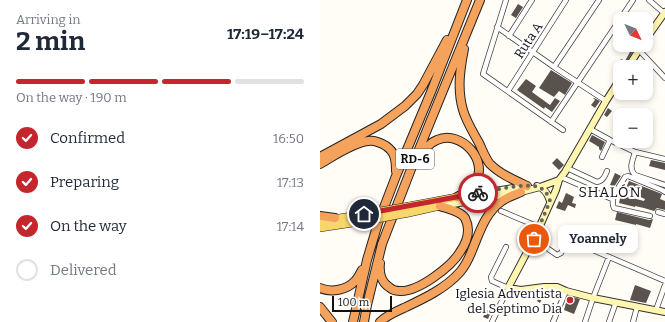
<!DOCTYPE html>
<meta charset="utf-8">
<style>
body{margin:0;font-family:Bitter,serif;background:#f2f2f3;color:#1f2937;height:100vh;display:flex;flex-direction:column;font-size:15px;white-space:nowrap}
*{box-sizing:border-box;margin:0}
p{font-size:13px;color:#747a83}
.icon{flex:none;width:22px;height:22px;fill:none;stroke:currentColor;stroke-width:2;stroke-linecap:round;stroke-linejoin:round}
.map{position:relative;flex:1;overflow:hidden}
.panel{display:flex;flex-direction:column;background:#fff;width:320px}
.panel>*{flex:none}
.needle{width:26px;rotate:133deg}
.fabs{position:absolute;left:293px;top:12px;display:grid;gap:8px}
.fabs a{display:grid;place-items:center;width:40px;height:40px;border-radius:8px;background:#fff;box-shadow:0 2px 6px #0003;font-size:20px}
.scale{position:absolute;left:12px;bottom:10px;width:60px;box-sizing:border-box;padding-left:4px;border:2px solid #111;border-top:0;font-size:11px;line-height:14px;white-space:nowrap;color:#111;-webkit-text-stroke:3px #fff;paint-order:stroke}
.pin{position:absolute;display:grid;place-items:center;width:34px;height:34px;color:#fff;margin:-17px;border:2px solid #fff;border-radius:50%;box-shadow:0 1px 4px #0007}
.courier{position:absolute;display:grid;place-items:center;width:40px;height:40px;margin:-20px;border:3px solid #c4262e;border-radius:50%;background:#fff;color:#222;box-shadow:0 1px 5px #0007}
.bubble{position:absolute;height:28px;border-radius:8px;background:#fff;box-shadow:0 2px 6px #0003;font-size:13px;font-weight:700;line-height:28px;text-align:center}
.summary em{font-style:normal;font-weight:700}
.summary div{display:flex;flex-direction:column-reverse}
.summary{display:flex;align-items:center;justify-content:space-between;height:68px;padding:0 16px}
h1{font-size:26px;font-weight:700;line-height:30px}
.bar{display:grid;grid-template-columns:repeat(4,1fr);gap:6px 4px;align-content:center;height:48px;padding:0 16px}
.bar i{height:5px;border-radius:3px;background:#e0e1e3}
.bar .current{background:#c4262e}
.bar p{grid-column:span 4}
ol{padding:0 16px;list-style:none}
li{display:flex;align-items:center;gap:12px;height:44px}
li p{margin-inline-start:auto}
li .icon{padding:4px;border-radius:50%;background:#c4262e;color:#fff;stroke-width:4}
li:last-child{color:#747a83}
li i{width:22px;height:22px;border:2px solid #e0e1e3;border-radius:50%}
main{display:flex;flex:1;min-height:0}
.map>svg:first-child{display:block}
</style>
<main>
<section class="panel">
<div class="summary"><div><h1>2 min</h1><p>Arriving in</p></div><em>17:19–17:24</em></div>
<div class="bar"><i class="current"></i><i class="current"></i><i class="current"></i><i></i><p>On the way · 190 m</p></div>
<ol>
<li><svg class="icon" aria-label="check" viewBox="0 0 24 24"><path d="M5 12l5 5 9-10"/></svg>Confirmed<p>16:50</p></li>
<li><svg class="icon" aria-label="check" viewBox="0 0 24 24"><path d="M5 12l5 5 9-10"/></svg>Preparing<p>17:13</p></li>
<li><svg class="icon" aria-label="check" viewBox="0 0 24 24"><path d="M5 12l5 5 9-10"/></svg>On the way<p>17:14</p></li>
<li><i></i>Delivered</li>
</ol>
</section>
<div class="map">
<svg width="345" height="322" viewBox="0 0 345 322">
<rect width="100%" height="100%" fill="#fffdf5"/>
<path fill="#5a524d" d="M198,4l5,3 -7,11 -5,-3z
M310,45l5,3 -11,18 -5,-3 2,-4 4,2 5,-9 -3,-2z
M231,70l21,13 -7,12 -6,-4 -5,6 -15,-9z
M206,79l10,7 -4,6 18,13 5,-7 5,3 -8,11 -7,-5 -1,2 -27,-19z
M273,98h1l6,3 -5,7 -4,-3 4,-5z
M288,108l4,3 -5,6 -3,-2z
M272,135l13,7 -4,9 -2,-2v-2l-10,-6z
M237,158l7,7 -5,5 -7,-7z
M331,160l14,3v7l-16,-4z
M295,173l6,3 -7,11 -4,-2z
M309,181l33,13 -2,5 5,2v9l-8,-2 -3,3 -10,-3 -9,-2v1l-16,-4 2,-8 23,6 1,-2 -20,-9z
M246,193l8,4 -2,6 4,1 -1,4 -7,-3 -3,6 -9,-3 3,-7 3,2z
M297,212l32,8 4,-1 -3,9 -14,-4v1l-21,-5z
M286,236l8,4 -3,5 -8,-4z
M315,285l16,6 -5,12 -16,-3z
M224,292h1l-5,11 -3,-2 2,-4 -4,-1 1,-3z
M248,296l12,3 -6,15 -10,-4z
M167,310l4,2 -3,7 -5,-2z"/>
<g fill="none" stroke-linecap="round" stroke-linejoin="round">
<g stroke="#444" stroke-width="6">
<path id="street" d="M186,0l-23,74 80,56
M329,0l15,13
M177,27l57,40 52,34
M189,36l23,-36
M319,50l26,28
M234,67l45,-67
M188,91l58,-91
M231,122l82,-122
M270,129l20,11 25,12 30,7
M315,152c-2,8 -7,16 0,23l30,10
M282,157l8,-17
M247,168l30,14c6,-1 8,-6 10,-11
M241,177l51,22
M181,211l38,16
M338,212l7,2
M330,216l-36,-8c-5,-10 6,-22 11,-31l3,-1 34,14 3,2
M214,239l23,16 4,-2 9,-16
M266,247l79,34
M336,310l9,-25
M172,322l16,-34 -16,-7 -1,-4 15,-30
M233,322l13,-31
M265,322l8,-24 16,-41
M289,322l7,-20
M313,322l4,-15"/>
</g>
<g stroke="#333" stroke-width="8">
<path id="secondary" d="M326,39l19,-27
M308,67l14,-22
M239,180l-3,10 -22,49 -26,49 13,2 23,-3h13l9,4 27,7 72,14
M217,186c7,2 11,8 13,15
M142,196l64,-10
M122,206l79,-14 19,-5 19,-7 6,-8 41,-71 14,-22"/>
</g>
<g stroke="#222" stroke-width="8">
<path id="primary" d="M89,206l48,-9
M89,213l31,-7
M0,221l44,-7
M0,228l46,-7"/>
</g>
<g stroke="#222" stroke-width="10">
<path id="highway" d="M144,49c-4,20 -7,40 -1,61 3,11 10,22 16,33 3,6 6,15 11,21 10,10 24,16 37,22
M0,157l61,-33 24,-18 12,-12 6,-9 24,-45
M99,157c5,-7 10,-14 18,-17 24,-11 54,22 37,44 -4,6 -11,10 -17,13
M0,164c12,-7 34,-22 48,-23 6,-1 13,2 18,5 9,6 10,14 10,25
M0,216l15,2
M60,263c-1,9 1,19 9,24 3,3 7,4 11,4 18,1 51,-24 60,-39 5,-7 8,-14 8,-22 0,-5 -1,-8 -3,-12 -5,-7 -17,-9 -25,-12
M0,288c11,5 27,2 35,-7 3,-3 5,-7 7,-11
M0,307l12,15
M33,322l14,-62 11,-37 18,-47 35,-84 36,-92
M44,322l3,-17 15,-61 31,-80 67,-164
M60,322c7,-7 17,-11 26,-15 19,-9 40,-19 54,-35 6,-7 10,-16 13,-24 7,-17 13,-36 29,-47 5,-4 12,-6 19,-9"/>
</g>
<use href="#street" stroke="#fff" stroke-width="4.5"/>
<use href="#secondary" stroke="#fff6b0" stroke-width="6"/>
<use href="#primary" stroke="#f9d66b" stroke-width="7"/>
<use href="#highway" stroke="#f5a25d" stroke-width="8"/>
<g stroke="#222" stroke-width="8" stroke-linecap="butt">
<path id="primary-bridge" d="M44,214l45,-8
M46,221l43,-8"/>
</g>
<use href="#primary-bridge" stroke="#f9d66b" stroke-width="7"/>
</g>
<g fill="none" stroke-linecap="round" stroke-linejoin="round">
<path stroke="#646461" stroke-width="4" stroke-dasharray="0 7.2" d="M158,193c13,-3 50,-10 60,-6 7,2 10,8 12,14l-16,38"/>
<path stroke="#c4262e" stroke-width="5" d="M44,214l114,-21"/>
</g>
<circle fill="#c4262e" stroke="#fff" stroke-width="1.5" cx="250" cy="300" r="4"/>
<g text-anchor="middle" stroke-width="4" stroke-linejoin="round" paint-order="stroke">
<rect fill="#fff" stroke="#585858" stroke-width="1" x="76" y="149" width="38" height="20" rx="3"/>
<g font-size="12" font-weight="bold" fill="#111">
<text x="95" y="163">RD-6</text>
</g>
<g font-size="13" fill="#111" stroke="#fff">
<text transform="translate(208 40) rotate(-57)" y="5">Ruta A</text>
</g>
<g font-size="13" fill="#111" stroke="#fff" text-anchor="end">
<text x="242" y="298">Iglesia Adventista<tspan x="242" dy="15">del Septimo Dia</tspan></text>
</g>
<g font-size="14" letter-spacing="1" fill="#111" stroke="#fff">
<text x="290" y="197">SHALÓN</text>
</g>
</g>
</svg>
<div class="fabs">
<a><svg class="needle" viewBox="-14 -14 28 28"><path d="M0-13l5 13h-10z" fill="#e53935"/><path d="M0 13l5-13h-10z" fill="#747a83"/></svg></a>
<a>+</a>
<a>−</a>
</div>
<div class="scale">100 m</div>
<div class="pin" style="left:214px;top:239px;background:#ea580c"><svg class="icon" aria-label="bag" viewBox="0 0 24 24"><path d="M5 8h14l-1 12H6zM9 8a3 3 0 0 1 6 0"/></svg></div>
<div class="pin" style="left:44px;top:214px;background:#1f2937"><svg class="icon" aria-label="home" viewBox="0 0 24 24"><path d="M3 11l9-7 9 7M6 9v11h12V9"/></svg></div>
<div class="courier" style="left:158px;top:193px"><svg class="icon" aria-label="bike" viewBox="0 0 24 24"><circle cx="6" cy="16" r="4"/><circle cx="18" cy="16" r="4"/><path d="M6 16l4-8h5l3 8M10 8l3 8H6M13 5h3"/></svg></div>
<div class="bubble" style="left:238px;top:225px;width:80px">Yoannely</div>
</div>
</main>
